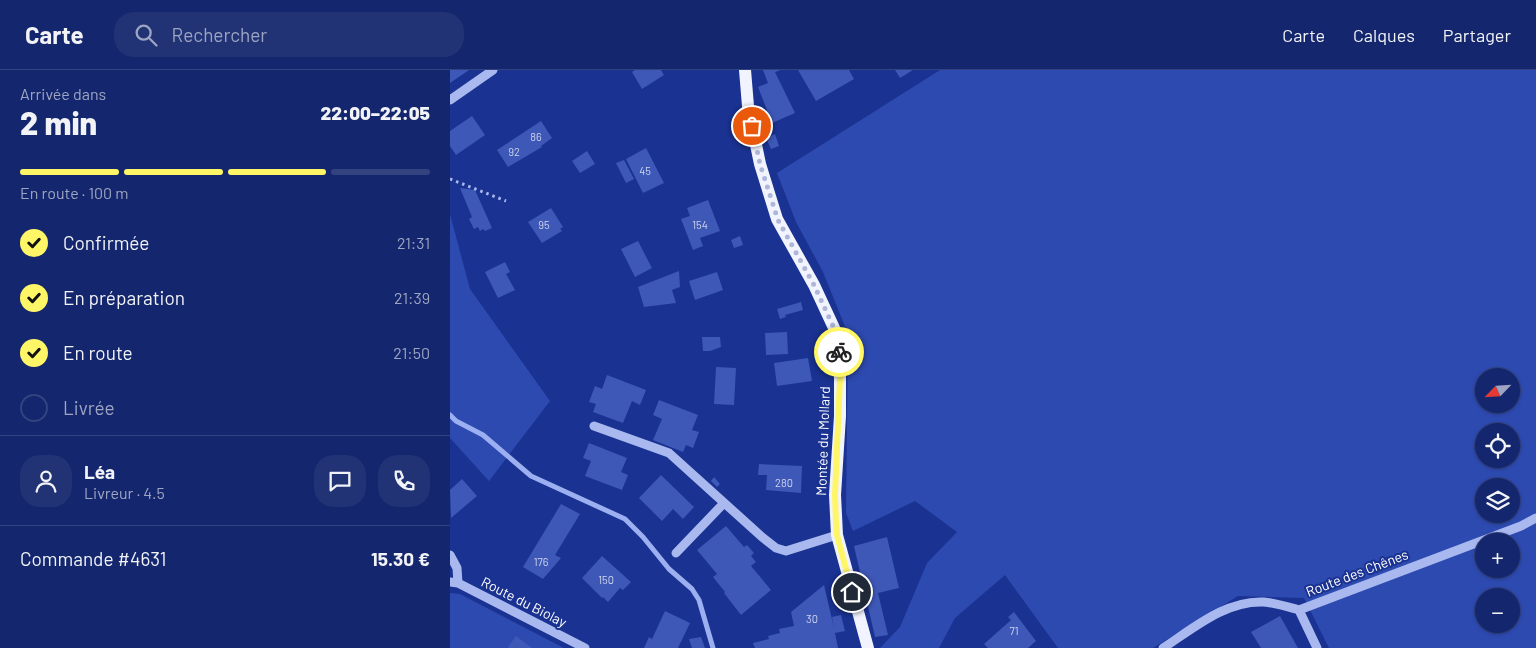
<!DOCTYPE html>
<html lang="fr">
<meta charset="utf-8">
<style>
body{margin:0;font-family:Barlow,sans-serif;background:#213275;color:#f1f3f6;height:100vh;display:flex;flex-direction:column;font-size:19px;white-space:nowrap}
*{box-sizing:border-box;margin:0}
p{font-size:16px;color:#9da5c2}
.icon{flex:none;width:28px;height:28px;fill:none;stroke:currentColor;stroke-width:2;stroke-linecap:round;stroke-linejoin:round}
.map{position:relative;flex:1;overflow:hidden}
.sheet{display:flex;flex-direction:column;background:#14266d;width:450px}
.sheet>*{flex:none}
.needle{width:32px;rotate:245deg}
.buttons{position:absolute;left:1025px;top:298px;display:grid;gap:10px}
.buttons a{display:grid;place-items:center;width:45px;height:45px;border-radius:50%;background:#14266d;box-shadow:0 1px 4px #0004,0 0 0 1px #334380;font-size:25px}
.pin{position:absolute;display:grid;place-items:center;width:42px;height:42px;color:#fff;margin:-21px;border:2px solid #fff;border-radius:50%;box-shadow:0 1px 5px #0007}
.courier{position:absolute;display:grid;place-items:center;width:50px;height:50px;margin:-25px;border:4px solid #fff667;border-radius:50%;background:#fff;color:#222;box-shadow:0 1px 6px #0007}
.summary em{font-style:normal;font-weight:800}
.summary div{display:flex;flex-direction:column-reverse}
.summary{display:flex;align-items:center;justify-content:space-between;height:85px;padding:0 20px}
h1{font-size:32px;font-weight:800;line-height:38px}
.bar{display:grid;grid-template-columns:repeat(4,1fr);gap:8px 5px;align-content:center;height:60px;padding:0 20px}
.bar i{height:6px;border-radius:4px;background:#334380}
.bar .on{background:#fff667}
.bar p{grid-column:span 4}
.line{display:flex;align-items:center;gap:12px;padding:0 20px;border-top:1px solid #334380}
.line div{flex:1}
.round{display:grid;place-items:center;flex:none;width:52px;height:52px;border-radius:20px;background:#213275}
ol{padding:0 20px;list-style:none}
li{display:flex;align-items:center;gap:15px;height:55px}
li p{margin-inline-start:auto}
li .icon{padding:5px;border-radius:50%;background:#fff667;color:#111;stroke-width:4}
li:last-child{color:#9da5c2}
li i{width:28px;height:28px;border:2px solid #334380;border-radius:50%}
header{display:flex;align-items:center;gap:30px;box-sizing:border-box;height:70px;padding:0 25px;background:#14266d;border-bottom:1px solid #334380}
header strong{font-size:24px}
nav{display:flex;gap:28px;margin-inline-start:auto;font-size:18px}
.search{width:350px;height:45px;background:#213275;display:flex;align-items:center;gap:12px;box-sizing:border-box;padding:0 18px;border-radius:20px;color:#9da5c2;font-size:19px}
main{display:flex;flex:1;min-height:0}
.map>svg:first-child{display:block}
</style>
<header>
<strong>Carte</strong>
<div class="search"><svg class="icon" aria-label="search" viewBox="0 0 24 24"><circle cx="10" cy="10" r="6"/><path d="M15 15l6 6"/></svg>Rechercher</div>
<nav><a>Carte</a><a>Calques</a><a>Partager</a></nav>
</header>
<main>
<section class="sheet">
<div class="summary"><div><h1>2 min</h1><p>Arrivée dans</p></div><em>22:00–22:05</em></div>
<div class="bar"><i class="on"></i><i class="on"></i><i class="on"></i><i></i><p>En route · 100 m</p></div>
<ol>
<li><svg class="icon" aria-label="check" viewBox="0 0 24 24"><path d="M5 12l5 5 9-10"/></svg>Confirmée<p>21:31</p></li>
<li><svg class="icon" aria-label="check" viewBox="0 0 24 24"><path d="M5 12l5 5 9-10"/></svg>En préparation<p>21:39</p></li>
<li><svg class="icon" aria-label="check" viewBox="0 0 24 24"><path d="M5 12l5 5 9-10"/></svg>En route<p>21:50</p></li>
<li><i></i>Livrée</li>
</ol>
<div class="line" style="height:90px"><a class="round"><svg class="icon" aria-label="person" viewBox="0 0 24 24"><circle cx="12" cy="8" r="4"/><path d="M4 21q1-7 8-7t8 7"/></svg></a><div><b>Léa</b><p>Livreur · 4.5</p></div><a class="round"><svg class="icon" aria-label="chat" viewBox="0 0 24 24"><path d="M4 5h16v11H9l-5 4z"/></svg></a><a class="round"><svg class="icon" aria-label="phone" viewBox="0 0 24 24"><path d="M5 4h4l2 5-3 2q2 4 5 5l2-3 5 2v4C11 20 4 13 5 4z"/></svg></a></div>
<div class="line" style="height:65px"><div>Commande #4631</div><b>15.30 €</b></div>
</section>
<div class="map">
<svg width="1086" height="578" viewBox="0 0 1086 578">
<rect width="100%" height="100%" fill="#1a3291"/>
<path fill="#2d4ab0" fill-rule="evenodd" d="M490,0h596v578h-207l-25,-50 -66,-2 -85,52h-95l-53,-73 -50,43 -16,30h-59l20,-21 27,-64 30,-31 -42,-31 -62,30 -7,-18 2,-179 -25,-62 -27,-50 -19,-49zM1034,306h27v28h-27zM1034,361h27v28h-27zM1034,416h27v28h-27zM1034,471h27v28h-27zM1034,526h27v28h-27z
M0,144l20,75 80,112 -61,80 -39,-43z
M0,523l10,1 104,54h-114z"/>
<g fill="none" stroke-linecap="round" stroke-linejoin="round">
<path stroke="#9cb0f1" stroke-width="5" d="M0,345l6,6 27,14 48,41 94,43 18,18 26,32 23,20 7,11 14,48"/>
</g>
<path fill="#3e58b8" d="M0,0h19l-19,13z
M185,0h26l3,5 -22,14 -10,-17z
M313,0h18l-6,2 20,41 -23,10 -14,-36 10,-4z
M348,0h51l5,9 -38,22z
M445,0h18l-13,8z
M22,46l13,19 -29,20 -6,-9v-15z
M91,51l11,17 -11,8 1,1 -34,20 -11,-17z
M325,64l4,12 -8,3 -5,-11z
M196,78l18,35 -21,10 -17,-34z
M137,81l8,13 -15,9 -8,-12z
M174,90l10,19 -8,4 -10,-20z
M10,118l15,2 17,38 -7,3 -2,-2 -3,2 -2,-4 -4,2 -5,-10 3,-2z
M258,130l12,31 -20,7 3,8 -10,4 -12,-31 9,-3 -3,-8z
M101,138l12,19 -3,2 2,2 -20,12 -14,-21z
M290,166l3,9 -9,3 -3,-8z
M188,171l14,27 -17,9 -14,-28z
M55,192l5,10 -4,2 9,16 -17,8 -13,-26z
M229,201l1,16 -8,3 4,13 -32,4 -6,-20z
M267,202l6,18 -28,10 -6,-19z
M351,232l2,8 -18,5 1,2 -6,2 -3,-10z
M337,262l1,22 -22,1 -1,-22z
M252,267h18l1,10 -11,4h-7z
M358,288l4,23 -35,5 -3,-23z
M266,297l20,1 -2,37 -20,-1z
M157,305l39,15 -6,15 -8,-4 -9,22 -30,-11 3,-8 -7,-2 6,-16 7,3z
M209,330l39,15 -6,15 7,2 -6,16 -7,-3 -3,7 -30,-12 9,-21 -9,-4z
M139,373l38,15 -6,14 7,3 -6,15 -37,-14 6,-15 -8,-3z
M309,394l43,2 -1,27 -35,-3 1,-15h-9z
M211,405l33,32 -11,12 -10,-10 -11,12 -23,-23z
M264,407l6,7 -3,3 -6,-6z
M12,409l15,17 -26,22 -1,-28z
M111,434l19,10 -25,41 6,3 -18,21 -20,-12z
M276,456l18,21 3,-2 7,8 -3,3 5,6 -5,4 20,24 -30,25 -17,-22 1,-1 -12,-15 4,-3 -20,-24z
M437,467l12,51 -21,5 10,42 -13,2 -21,-91z
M152,486l29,26 -8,8 -3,-2 -12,14 -5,-5 -1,1 -20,-20z
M374,515l10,43 -2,-11 9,-2 4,16 -10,2 3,15h-83l-2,-5 16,-4 -1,-3 12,-3 -1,-4 15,-3 -3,-14z
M215,541l25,12 -12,25h-34l5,-11 3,2z
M564,542l22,29 -8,7h-40l-4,-4 27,-24 -3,-3z
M830,546l18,32h-37l-10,-16z
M66,566l16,12h-23l-1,-1z
M251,567l4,11h-13l-3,-9z"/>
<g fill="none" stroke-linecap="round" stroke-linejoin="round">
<path stroke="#a9b9ef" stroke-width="3" stroke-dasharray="2.5 4" stroke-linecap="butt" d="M0,109l56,22"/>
<path stroke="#a9b9ef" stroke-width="9" d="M0,30l43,-30
M144,356l75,27 93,84 14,11 10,3 51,-16
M226,483l48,-50
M0,485l7,13 1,15
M0,512l8,1 127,65
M849,540l18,38
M713,578c31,-20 63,-48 101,-46 12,1 24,5 35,8l222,-84 15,-8"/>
<path stroke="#f1f4ff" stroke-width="12" d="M295,0l3,36 12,58 17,55 37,66 20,43 6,31v57l-5,79 2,40 31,113"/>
</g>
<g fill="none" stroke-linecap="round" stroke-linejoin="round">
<path stroke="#afb7d8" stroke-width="5" stroke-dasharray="0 9" d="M302,56l8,38 18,56 36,65 20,43 5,24"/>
<path stroke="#fff667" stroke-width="6" d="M389,282l1,7v19l-5,117 1,29 1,11 15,57"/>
</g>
<g text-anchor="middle" stroke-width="4" stroke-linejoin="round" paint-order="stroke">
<g font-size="11" fill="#cfd5ed">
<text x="86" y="71">86</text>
<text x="64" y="86">92</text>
<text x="195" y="105">45</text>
<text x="94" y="159">95</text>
<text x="250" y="159">154</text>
<text x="334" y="417">280</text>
<text x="91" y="496">176</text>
<text x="156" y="514">150</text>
<text x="362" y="553">30</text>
<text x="564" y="565">71</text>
</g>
<g font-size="14" fill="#fff" stroke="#1a3291">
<text transform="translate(373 371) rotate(-88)" y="5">Montée du Mollard</text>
<text transform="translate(907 503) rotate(-21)" y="5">Route des Chênes</text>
<text transform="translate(74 532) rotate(27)" y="5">Route du Biolay</text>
</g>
</g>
</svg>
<div class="buttons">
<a><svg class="needle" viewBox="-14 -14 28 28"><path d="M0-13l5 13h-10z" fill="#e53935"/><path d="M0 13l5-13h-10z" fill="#9da5c2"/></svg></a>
<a><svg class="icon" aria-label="locate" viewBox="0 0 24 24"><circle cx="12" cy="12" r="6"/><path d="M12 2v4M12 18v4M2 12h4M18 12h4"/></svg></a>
<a><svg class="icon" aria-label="layers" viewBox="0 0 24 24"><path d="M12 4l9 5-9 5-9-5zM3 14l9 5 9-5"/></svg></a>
<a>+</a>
<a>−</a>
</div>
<div class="pin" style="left:302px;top:56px;background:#ea580c"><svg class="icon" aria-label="bag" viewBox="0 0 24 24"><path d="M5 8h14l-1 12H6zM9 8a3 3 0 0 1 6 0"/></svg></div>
<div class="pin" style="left:402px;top:522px;background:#1f2937"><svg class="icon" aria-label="home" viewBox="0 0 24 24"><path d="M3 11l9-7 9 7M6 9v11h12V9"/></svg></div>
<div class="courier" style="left:389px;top:282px"><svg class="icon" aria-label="bike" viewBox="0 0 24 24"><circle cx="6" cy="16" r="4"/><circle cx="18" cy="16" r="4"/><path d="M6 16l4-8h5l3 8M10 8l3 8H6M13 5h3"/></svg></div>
</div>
</main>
